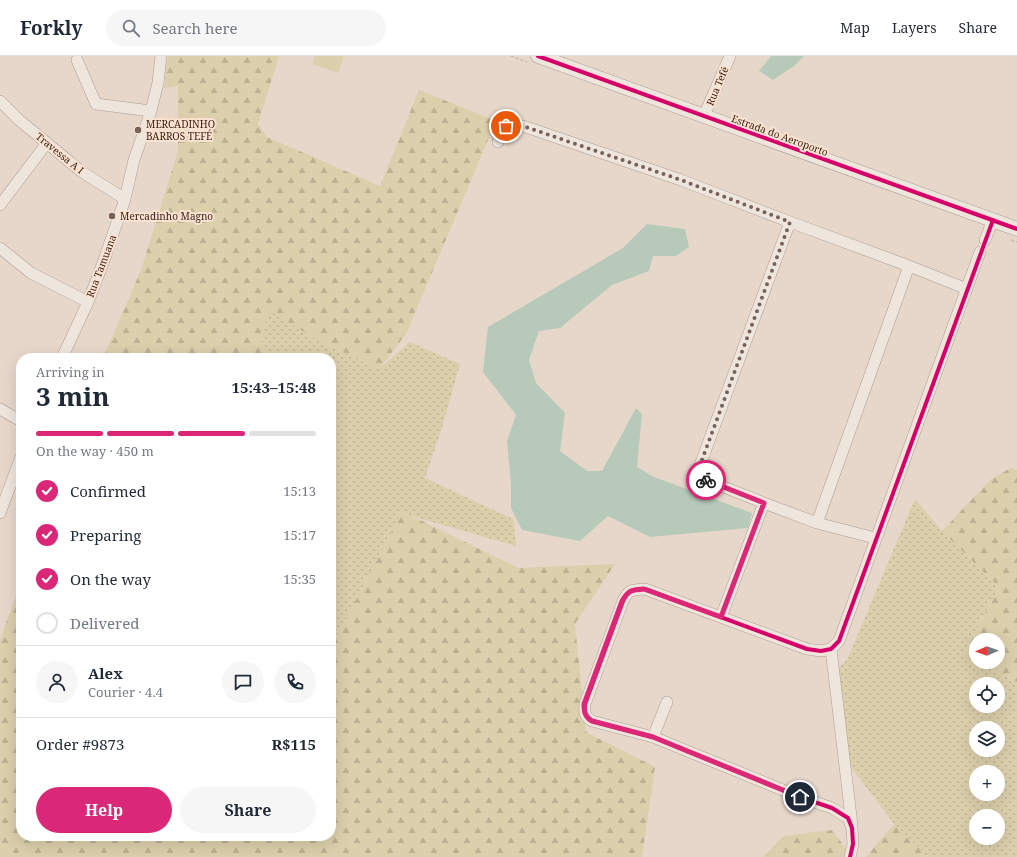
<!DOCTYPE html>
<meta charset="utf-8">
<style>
body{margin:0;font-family:"Noto Serif",serif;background:#f6f6f7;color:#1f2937;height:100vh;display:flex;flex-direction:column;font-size:15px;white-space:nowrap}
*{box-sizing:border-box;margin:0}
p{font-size:13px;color:#747a83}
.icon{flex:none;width:22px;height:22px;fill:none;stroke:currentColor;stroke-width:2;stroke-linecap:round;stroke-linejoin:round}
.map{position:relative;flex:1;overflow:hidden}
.drawer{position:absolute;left:16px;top:297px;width:320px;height:488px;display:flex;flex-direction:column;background:#fff;border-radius:16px;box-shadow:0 4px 16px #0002}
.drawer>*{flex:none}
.needle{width:26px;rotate:268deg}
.fabs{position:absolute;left:969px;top:577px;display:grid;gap:8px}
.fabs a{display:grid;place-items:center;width:36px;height:36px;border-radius:50%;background:#fff;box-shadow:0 4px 16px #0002;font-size:20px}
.pin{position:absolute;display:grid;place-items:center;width:34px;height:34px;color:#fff;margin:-17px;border:2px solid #fff;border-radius:50%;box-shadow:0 1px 4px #0007}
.courier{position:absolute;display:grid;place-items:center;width:40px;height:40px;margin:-20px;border:3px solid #db2777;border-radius:50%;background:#fff;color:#222;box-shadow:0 1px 5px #0007}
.head em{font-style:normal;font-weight:700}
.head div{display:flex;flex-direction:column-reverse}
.head{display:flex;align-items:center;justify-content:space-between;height:68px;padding:0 20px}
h1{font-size:26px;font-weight:700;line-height:30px}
.bar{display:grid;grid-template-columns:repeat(4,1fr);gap:6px 4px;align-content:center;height:48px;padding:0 20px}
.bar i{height:5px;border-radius:3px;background:#e0e1e3}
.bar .on{background:#db2777}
.bar p{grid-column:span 4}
.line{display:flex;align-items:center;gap:10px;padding:0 20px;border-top:1px solid #e0e1e3}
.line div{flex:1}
.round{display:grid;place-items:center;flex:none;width:42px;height:42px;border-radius:21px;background:#f6f6f7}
ol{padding:0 20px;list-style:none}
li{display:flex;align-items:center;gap:12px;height:44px}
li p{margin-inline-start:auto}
li .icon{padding:4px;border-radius:50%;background:#db2777;color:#fff;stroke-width:4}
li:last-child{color:#747a83}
li i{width:22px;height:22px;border:2px solid #e0e1e3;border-radius:50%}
.action{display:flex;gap:8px;margin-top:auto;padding:8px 20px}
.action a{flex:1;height:46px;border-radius:24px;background:#db2777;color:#fff;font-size:16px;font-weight:700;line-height:46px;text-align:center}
.action a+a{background:#f6f6f7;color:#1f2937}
header{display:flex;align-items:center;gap:24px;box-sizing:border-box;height:56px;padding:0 20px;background:#fff;border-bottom:1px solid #e0e1e3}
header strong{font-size:19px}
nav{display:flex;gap:22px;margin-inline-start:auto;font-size:14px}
.search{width:280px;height:36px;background:#f6f6f7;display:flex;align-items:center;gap:10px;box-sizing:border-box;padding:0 14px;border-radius:22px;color:#747a83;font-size:15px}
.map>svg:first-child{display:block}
</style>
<header>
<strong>Forkly</strong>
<div class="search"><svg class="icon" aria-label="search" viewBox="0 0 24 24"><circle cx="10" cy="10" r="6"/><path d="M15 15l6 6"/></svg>Search here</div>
<nav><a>Map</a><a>Layers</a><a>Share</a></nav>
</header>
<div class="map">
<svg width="1017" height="801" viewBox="0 0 1017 801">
<defs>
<pattern id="grass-dots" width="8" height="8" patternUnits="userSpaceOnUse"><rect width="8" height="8" fill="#dbcfac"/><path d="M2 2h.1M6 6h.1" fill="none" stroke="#bdb193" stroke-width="1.8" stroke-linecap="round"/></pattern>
<pattern id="forest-firs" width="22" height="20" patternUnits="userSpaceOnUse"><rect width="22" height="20" fill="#dbcfac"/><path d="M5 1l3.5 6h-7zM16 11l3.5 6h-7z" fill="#bdb193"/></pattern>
</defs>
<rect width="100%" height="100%" fill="#e7d7cb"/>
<path fill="url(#grass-dots)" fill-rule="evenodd" d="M268,253l52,33 59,27 31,-27 50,22 -19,67 -16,47 88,41 3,27 -115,-33 -70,135v-290h-62l-8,-17z
M915,443l27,32 57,56 -35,66 12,7v2h4l37,20v175h-91l-1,-4 -31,-29 -43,-57 -15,-97 11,-10zM976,628h22v22h-22zM976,672h22v22h-22zM976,716h22v22h-22zM976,760h22v22h-22z"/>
<path fill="url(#forest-firs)" d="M168,0h111l-21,68 9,13 113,49 39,-96 77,31 -90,213 -27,35 -59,-27 -51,-32 -8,31 8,17h-166l38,-88 37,-119v-65l-14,2z
M1011,412l6,2v212l-37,-20h18v-22h-22v20l-12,-6 35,-67 -57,-56 49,-52z
M401,457l13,4 104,51 97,-4 -40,60 11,108 69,35 -13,90h-642v-217l21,-58v254h310v-188z
M894,768l31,29 1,4h-60z
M832,774l20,27h-89l21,-21z"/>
<path fill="#dbcfac" d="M315,0h29l-6,17 -26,-9z"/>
<path fill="#b7caba" d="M771,0h33l-10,10 -21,14 -14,-9z
M647,168l38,5 4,18 -13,9h-23l-4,15 -37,14 -52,43 -21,3 -10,29 7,23 29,30 -5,38 27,20h15l34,-63 6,6 -5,53 17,10 98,36 -4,15 -98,9 -42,-21 -28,25 -58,-11 -11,-22v-24l-4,-43 9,-26 -33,-43 5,-45 135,-79z"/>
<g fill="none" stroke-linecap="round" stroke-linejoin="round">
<g stroke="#ac9d94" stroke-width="12">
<path id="minor" d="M77,4l19,44 55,7
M0,45l19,19 63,52 43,27
M704,60l26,-60
M498,86c6,-17 7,-18 25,-16l158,54 109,42 119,44 58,23
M0,149l47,-62
M790,166l-94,254 68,27 53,20 58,15
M985,184l8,-20
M0,192l31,25 57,29
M62,302l26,-56 15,-39 22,-64 9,-39 17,-49 7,-28 3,-27
M0,353l21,12
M0,457l21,-56
M817,467l92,-257
M721,561l43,-114
M831,593l21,176
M653,681l14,-35
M850,801l3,-13 -1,-16 -4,-10 -16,-10 -32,-11 -147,-60 -61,-16c-7,-4 -8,-9 -7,-17l38,-103c6,-12 8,-11 22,-12l162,60 14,2 10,-2 8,-8 141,-389"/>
</g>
<g stroke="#ac9d94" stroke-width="15">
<path id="tertiary" d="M538,0l479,173"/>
</g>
<path stroke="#c7bbb4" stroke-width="1.5" stroke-dasharray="3 2" stroke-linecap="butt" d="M511,0l16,6
M1011,184l6,2"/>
<use href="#minor" stroke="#eee5dd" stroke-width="11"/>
<use href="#tertiary" stroke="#eee5dd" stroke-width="14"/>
<g stroke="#f9e2cf" stroke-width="6">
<path id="cycleway" d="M538,0l479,173
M850,801l3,-13 -1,-16 -4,-10 -16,-10 -32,-11 -147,-60 -61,-16c-7,-4 -8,-9 -7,-17l38,-103c6,-12 8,-11 22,-12l162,60 14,2 10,-2 8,-8 154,-421"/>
</g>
<use href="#cycleway" stroke="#d6006c" stroke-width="4"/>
</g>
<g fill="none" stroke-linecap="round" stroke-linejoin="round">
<path stroke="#776259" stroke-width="4" stroke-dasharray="0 7.2" d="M506,70l6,-1 11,1 158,54 109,42 -94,254 10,4"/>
<path stroke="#db2777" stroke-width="5" d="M706,424l58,23 -43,114 -77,-28c-13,1 -15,1 -22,12l-38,103c0,8 1,13 8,17l61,16 147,60"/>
</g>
<g fill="#776259" stroke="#f9e2cf" stroke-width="1.5">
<circle cx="138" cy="74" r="4"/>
<circle cx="112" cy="160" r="4"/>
</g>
<g text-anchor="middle" stroke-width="4" stroke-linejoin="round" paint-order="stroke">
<g font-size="10" fill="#3b231b" stroke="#f9e2cf">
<text transform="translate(717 30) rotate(-67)" y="4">Rua Tefé</text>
<text transform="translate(780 79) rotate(20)" y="4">Estrada do Aeroporto</text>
<text transform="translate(60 97) rotate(39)" y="4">Travessa A I</text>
<text transform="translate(101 210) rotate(-69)" y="4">Rua Tamuana</text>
</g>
<g font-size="10" fill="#3b231b" stroke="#f9e2cf" text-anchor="start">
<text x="146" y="72">MERCADINHO<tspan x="146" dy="12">BARROS TEFÉ</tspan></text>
<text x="120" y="164">Mercadinho Magno</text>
</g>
</g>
</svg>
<div class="fabs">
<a><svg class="needle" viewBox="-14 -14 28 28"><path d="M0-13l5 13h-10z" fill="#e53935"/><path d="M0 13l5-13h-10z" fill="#747a83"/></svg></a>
<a><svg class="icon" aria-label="locate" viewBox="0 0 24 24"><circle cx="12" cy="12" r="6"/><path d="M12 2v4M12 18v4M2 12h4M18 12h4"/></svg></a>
<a><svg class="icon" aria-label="layers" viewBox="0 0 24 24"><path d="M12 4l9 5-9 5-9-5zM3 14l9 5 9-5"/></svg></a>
<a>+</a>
<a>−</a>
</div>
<div class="pin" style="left:506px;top:70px;background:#ea580c"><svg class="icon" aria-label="bag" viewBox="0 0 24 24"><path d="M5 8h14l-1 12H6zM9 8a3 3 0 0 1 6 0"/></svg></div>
<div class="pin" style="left:800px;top:741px;background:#1f2937"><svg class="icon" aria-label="home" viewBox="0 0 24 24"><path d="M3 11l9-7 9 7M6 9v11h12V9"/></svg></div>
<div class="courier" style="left:706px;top:424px"><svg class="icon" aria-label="bike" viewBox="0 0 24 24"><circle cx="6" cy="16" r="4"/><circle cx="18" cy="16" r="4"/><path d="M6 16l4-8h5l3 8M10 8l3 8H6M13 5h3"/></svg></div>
<section class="drawer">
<div class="head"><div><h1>3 min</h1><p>Arriving in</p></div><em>15:43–15:48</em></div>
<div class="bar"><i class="on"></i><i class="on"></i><i class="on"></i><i></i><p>On the way · 450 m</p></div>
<ol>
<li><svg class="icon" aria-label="check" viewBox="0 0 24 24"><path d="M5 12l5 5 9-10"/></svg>Confirmed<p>15:13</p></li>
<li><svg class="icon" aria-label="check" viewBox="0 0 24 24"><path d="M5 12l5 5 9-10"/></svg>Preparing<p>15:17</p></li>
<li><svg class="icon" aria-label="check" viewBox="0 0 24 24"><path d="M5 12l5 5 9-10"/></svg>On the way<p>15:35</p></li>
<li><i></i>Delivered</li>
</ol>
<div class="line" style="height:72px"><a class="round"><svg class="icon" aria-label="person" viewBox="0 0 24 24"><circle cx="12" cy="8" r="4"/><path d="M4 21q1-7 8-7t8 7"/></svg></a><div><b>Alex</b><p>Courier · 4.4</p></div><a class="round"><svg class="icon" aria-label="chat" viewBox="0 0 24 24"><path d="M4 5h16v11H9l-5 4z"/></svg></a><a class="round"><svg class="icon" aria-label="phone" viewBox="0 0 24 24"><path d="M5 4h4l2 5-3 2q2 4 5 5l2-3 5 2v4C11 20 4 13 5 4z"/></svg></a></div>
<div class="line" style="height:52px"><div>Order #9873</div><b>R$115</b></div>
<div class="action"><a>Help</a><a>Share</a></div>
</section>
</div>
